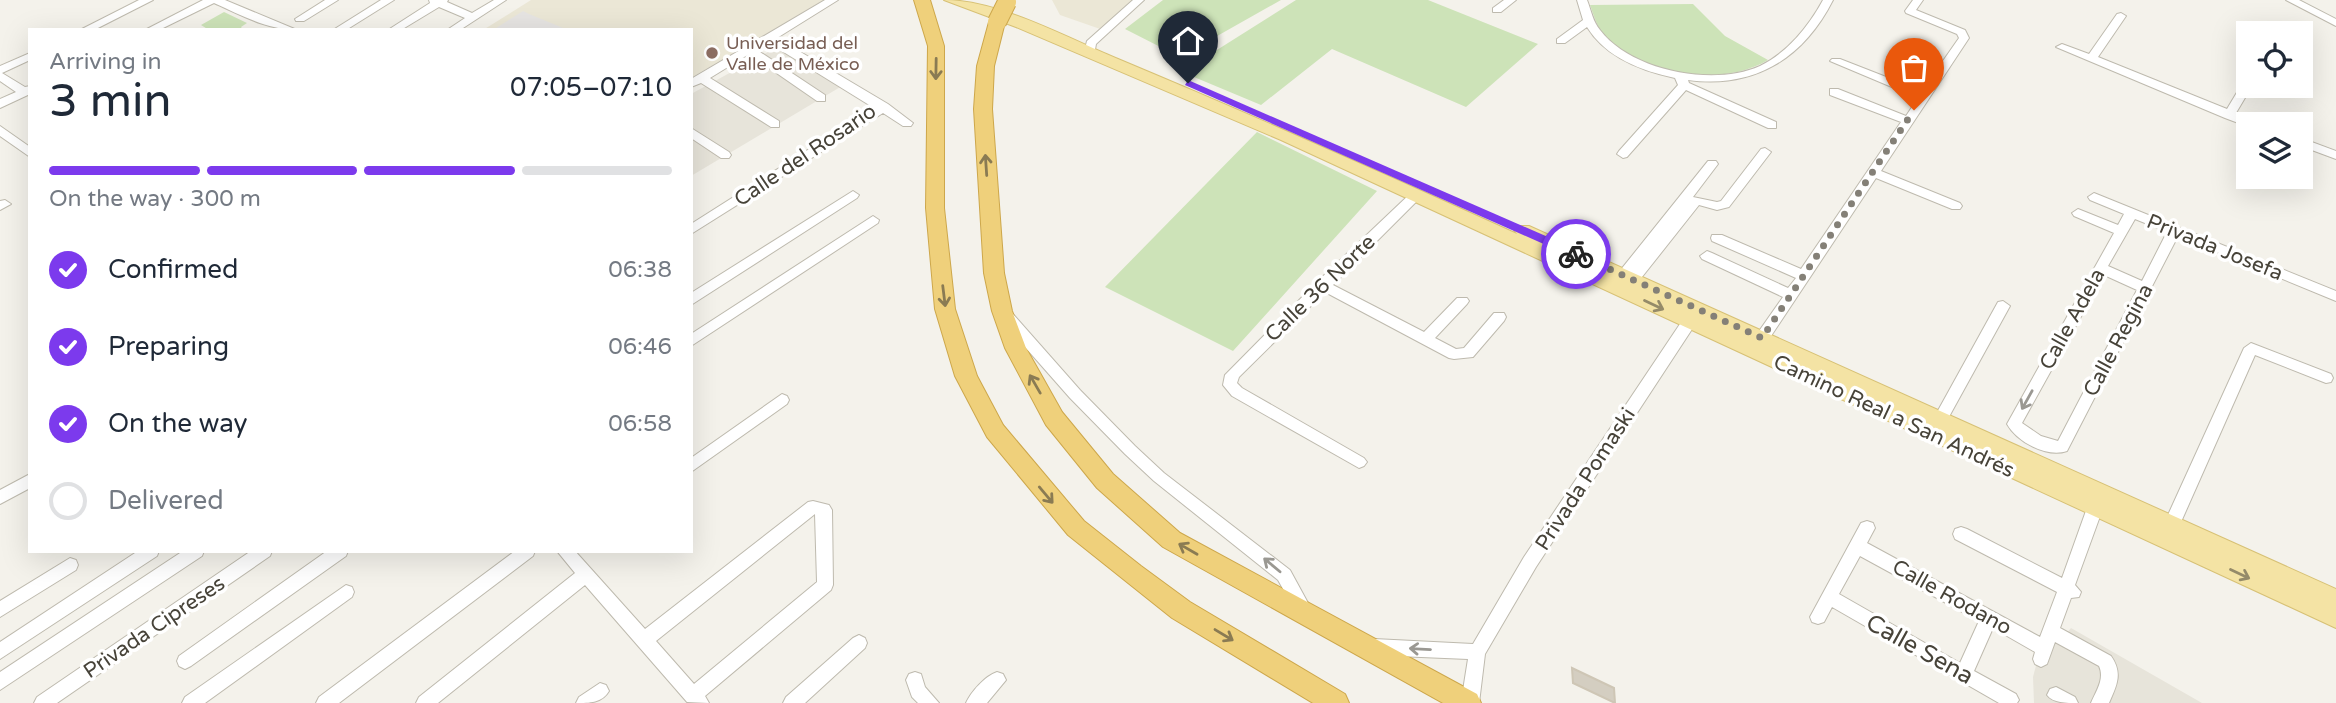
<!DOCTYPE html>
<meta charset="utf-8">
<style>
body{margin:0;font-family:"Varela Round",sans-serif;background:#f6f6f7;color:#1f2937;height:100vh;display:flex;flex-direction:column;font-size:26px;white-space:nowrap}
*{box-sizing:border-box;margin:0}
p{font-size:23px;color:#747a83}
.icon{flex:none;width:38px;height:38px;fill:none;stroke:currentColor;stroke-width:2;stroke-linecap:round;stroke-linejoin:round}
.map{position:relative;flex:1;overflow:hidden}
.details{position:absolute;left:28px;top:28px;width:665px;height:525px;display:flex;flex-direction:column;background:#fff;border-radius:0px;box-shadow:0 7px 28px #0002}
.details>*{flex:none}
.fabs{position:absolute;left:2236px;top:21px;display:grid;gap:14px}
.fabs a{display:grid;place-items:center;width:77px;height:77px;border-radius:0px;background:#fff;box-shadow:0 7px 28px #0002;font-size:35px}
.pin{position:absolute;display:grid;place-items:center;width:60px;height:60px;color:#fff;margin:-72px -30px;border-radius:50% 50% 50% 0;rotate:-45deg;box-shadow:0 0 7px #0007}
.pin .icon{rotate:45deg}
.courier{position:absolute;display:grid;place-items:center;width:70px;height:70px;margin:-35px;border:5px solid #7c3aed;border-radius:50%;background:#fff;color:#222;box-shadow:0 2px 9px #0007}
.headline em{font-style:normal;font-weight:600}
.headline div{display:flex;flex-direction:column-reverse}
.headline{display:flex;align-items:center;justify-content:space-between;height:119px;padding:0 21px}
h1{font-size:46px;font-weight:600;line-height:52px}
.bar{display:grid;grid-template-columns:repeat(4,1fr);gap:10px 7px;align-content:center;height:84px;padding:0 21px}
.bar i{height:9px;border-radius:5px;background:#e0e1e3}
.bar .current{background:#7c3aed}
.bar p{grid-column:span 4}
ol{padding:0 21px;list-style:none}
li{display:flex;align-items:center;gap:21px;height:77px}
li p{margin-inline-start:auto}
li .icon{padding:7px;border-radius:50%;background:#7c3aed;color:#fff;stroke-width:4}
li:last-child{color:#747a83}
li i{width:38px;height:38px;border:4px solid #e0e1e3;border-radius:50%}
.map>svg:first-child{display:block}
</style>
<div class="map">
<svg width="2336" height="703" viewBox="0 0 2336 703">
<rect width="100%" height="100%" fill="#f4f2eb"/>
<path fill="#e7e4da" d="M779,46l63,40 -151,90v-82z
M2071,628l131,75h-168l-1,-26 11,-42 14,8z"/>
<path fill="#ebe7d6" d="M531,0h293l-133,78v-48h-208z
M1052,0h87l-36,30 -43,-15z"/>
<path fill="#cde3b8" d="M1163,0h118l-101,57 -55,-28z
M1296,0h132l110,44 -72,63 -134,-58 -71,56 -79,-33z
M1693,4l32,32 43,24c-45,27 -126,18 -162,-21 -8,-9 -12,-23 -16,-34z
M224,12l23,11 -6,4 2,3h-34l-8,-5z
M1257,132l120,59 -144,160 -128,-64z"/>
<path fill="#e6e4e2" d="M523,11l6,3 39,16h-75z"/>
<path fill="#d4cec1" stroke="#cec6b5" stroke-width="2" d="M1572,668l42,20 1,15 -42,-20z"/>
<g fill="none" stroke-linecap="round" stroke-linejoin="round">
<g stroke="#bebaae" stroke-width="2">
<path id="minor" d="M139,0h14l-59,30h-14z
M203,0h22l72,30c-30,0 -56,-15 -83,-27l-55,27h-14z
M325,0h13l-34,21h-8l-1,-2z
M381,0h13l-48,30h-13z
M429,0h19l-1,2 25,11 22,-13h12l-46,30h-13l18,-12 -26,-11 -38,23h-13l42,-27z
M825,0h13l-61,38 111,66 25,19 -2,3h-8l-20,-13 -192,121v-10l183,-116 -105,-65 -12,7 68,45v6h-8l-68,-47 -39,24 69,43v6h-8l-70,-44 -10,4v-8z
M1133,0h11l-48,44 -2,11h-8l-2,-2 3,-12z
M1504,0h12l-15,12h-8v-4z
M1577,0h10c4,10 6,22 13,30 31,41 114,57 160,36 27,-13 49,-40 63,-66h10c-30,59 -79,89 -145,80l1,3 87,39v6h-8l-82,-38 -59,67 -4,1 -6,-4 2,-3 59,-66 -3,-7c-33,-7 -69,-20 -88,-51l-22,16h-8v-4l26,-19z
M1913,0h10l-7,10 49,20 4,8 -88,133 79,32 2,3 -2,3h-8l-76,-31 -109,164h-10l-2,-4 2,-4 26,-37 -81,-38 -2,-3 7,-5 5,2 76,35 8,-10 -84,-37 -1,-3 1,-3h10l79,34 100,-147 -71,-27v-6h8l68,27 12,-18 -88,-37 2,-2h8l82,32 37,-53 -2,-4 -51,-21 -1,-2z
M2286,0h13l37,19v7z
M2121,13l5,3 -28,41 129,52 18,-30 4,-1v8h3l-16,27 21,8 2,3h-10v3l-24,-9 -169,-71 6,-3 27,10 28,-40z
M30,53v7l-28,13 23,14 5,-1v8l-30,14v-9l16,-7 -16,-11v-15z
M0,126l30,21v10l-30,-21z
M691,128l38,24 2,3 -2,3h-8l-30,-20z
M2301,138l35,13v8l-35,-13z
M1765,148l6,4 -42,55 -12,3 -18,-5 -61,77 -5,2 -7,-5 -7,-1 -2,-3 2,-3 89,-111h8l2,3 -25,33 24,5 4,-1 40,-52z
M853,191l6,4 -2,3 -166,107v-12z
M1416,191l6,4 -2,3 -87,87 91,47 33,-34h10l2,3 -2,3 -32,34 21,11 8,-1 30,-35h10l2,4 -2,4 -31,36 -19,2 -5,-1 -124,-66 -86,85 -2,6 5,5 122,70 3,4 -3,4 -5,2 -127,-72 -9,-11 2,-10 92,-93 95,-90z
M2094,193l242,98v10l-158,-65 -111,215c-20,7 -50,-9 -60,-27l107,-191 -40,-17 -2,-3 6,-4 40,16 6,-11 -34,-14 -2,-3zM2135,219l32,13 -25,49 -34,-15zM2104,275l33,15 -79,151 -17,-5 -19,-13z
M5,200l6,4 -11,6v-9z
M873,216l6,4 -1,3 -187,123v-12z
M2003,301l7,5 -65,118h-10l-2,-4 2,-4 63,-114z
M1695,308l5,1 2,4 -2,4 -164,250 -51,87 -6,49h-18l7,-44 -94,-4 -6,-3 -2,-5 2,-5 6,-3 99,5 51,-87 166,-248z
M1007,312l5,1 68,77 55,56 29,27 126,97 24,44 -2,5 -6,2 -6,-2 -22,-39 -124,-99 -29,-27 -55,-56 -68,-77 -2,-4z
M2251,343l80,31 2,4 -2,4 -5,1 -71,-28 -78,176 -6,2 -6,-2 -2,-5 81,-178z
M782,394l5,2 2,4 -2,4 -96,68v-14z
M30,474v14l-30,16v-14z
M813,501l16,4 3,5 1,75 -2,5 -126,106 4,7 -22,-1 -102,-117 -147,118h-22l3,-6 156,-124 -18,-22h18l70,78 163,-127zM815,514l2,68 -123,102 -38,-43z
M2095,502l5,1 3,5 -28,77 6,7 -2,5 -8,1 -11,30 51,28c12,17 6,29 -2,47h-18c5,-12 14,-24 8,-37l-44,-24 -8,22 -6,3 -6,-3 -2,-5 2,-7 -42,-24 -19,43 42,23 3,6 -2,3h-18l-167,-96 -8,15 -6,2 -6,-2 -2,-5 51,-94 6,-2 6,2 2,5 -8,15 173,94 17,-45 -102,-53 -2,-5 2,-5 6,-2 6,2 95,49 25,-70 3,-5zM1860,556l119,65 -19,42 -121,-69z
M138,551h21l-2,5 -157,103v-17z
M183,551h21l-2,5 -202,134v-18z
M251,551h21l-2,5 -213,147h-23l3,-6z
M327,551h21l-2,5 -155,110 -6,3 -6,-3 -2,-5 2,-5z
M515,551h20l-2,5 -194,147h-23l3,-6z
M70,558l6,2 2,5 -2,5 -76,47v-16z
M346,585l6,2 2,5 -2,5 -147,106h-23l3,-6z
M859,635l6,3 2,5 -2,5 -60,55h-22l3,-6 67,-59z
M915,672l6,2 4,13 14,16h-21l-6,-6 -6,-17 3,-6z
M997,672l6,2 3,6 -19,23h-21c5,-11 19,-27 31,-31z
M600,683l6,2 3,6c-7,12 -19,12 -33,12l3,-6z
M2056,687l19,10 3,6c-12,0 -25,0 -31,-8l3,-6z"/>
</g>
<g stroke="#d7c175" stroke-width="2">
<path id="major" d="M944,0c55,0 123,38 174,59 134,56 267,115 399,175l-3,-4 3,-4h12l807,363v39l-1055,-488 -265,-113z"/>
</g>
<g stroke="#cda74b" stroke-width="2">
<path id="highway" d="M914,0h16l14,46v162l11,101 22,67 26,49 81,96 57,45 49,36 155,92 4,9h-36l-141,-85 -104,-83 -81,-98 -32,-61 -20,-67 -9,-101 2,-162z
M997,17l8,5 -11,44 -2,43 12,164 8,38 14,37 36,64 51,62 67,59 297,161 4,9h-38l-280,-156 -66,-59 -51,-63 -41,-77 -13,-37 -8,-38 -10,-164 3,-43 12,-44z"/>
</g>
<use href="#minor" fill="#fff" fill-rule="evenodd"/>
<use href="#major" fill="#f4e3a4" fill-rule="evenodd"/>
<use href="#highway" fill="#efd07b" fill-rule="evenodd"/>
<g stroke="#cda74b" stroke-width="20" stroke-linecap="butt">
<path id="highway-bridge" d="M997,22l10,-20"/>
</g>
<use href="#highway-bridge" stroke="#efd07b" stroke-width="18"/>
</g>
<defs><path id="oneway-shaft" d="M-6 0H5M1.5-3L5.5 0L1.5 3" fill="none" stroke-width="1.6" stroke-linecap="round" stroke-linejoin="round" transform="scale(1.75)"/></defs>
<g stroke="#8a7b53">
<use href="#oneway-shaft" transform="translate(936 69) rotate(91)"/>
<use href="#oneway-shaft" transform="translate(986 165) rotate(-94)"/>
<use href="#oneway-shaft" transform="translate(944 296) rotate(83)"/>
<use href="#oneway-shaft" transform="translate(1035 384) rotate(-120)"/>
<use href="#oneway-shaft" transform="translate(1046 495) rotate(50)"/>
<use href="#oneway-shaft" transform="translate(1188 549) rotate(-150)"/>
<use href="#oneway-shaft" transform="translate(1224 635) rotate(31)"/>
</g>
<g stroke="#958b69">
<use href="#oneway-shaft" transform="translate(1654 305) rotate(25)"/>
<use href="#oneway-shaft" transform="translate(2240 574) rotate(25)"/>
</g>
<g stroke="#9a9892">
<use href="#oneway-shaft" transform="translate(2027 400) rotate(119)"/>
<use href="#oneway-shaft" transform="translate(1272 565) rotate(-140)"/>
<use href="#oneway-shaft" transform="translate(1420 649) rotate(-177)"/>
</g>
<path fill="#7c3aed" d="M1188,80l392,171 2,3 -9,3 -388,-172z"/>
<g fill="none" stroke-linecap="round" stroke-linejoin="round">
<path stroke="#848077" stroke-width="7" stroke-dasharray="0 12.6" d="M1576,254l186,84 152,-228"/>
</g>
<circle fill="#8d6e63" stroke="#fff" stroke-width="2.5" cx="712" cy="53" r="7"/>
<g text-anchor="middle" stroke-width="7" stroke-linejoin="round" paint-order="stroke">
<g font-size="18" fill="#785e54" stroke="#fff" text-anchor="start">
<text x="726" y="49">Universidad del<tspan x="726" dy="21">Valle de México</tspan></text>
</g>
<g font-size="21" fill="#474339" stroke="#fff">
<text transform="translate(805 155) rotate(-34)" y="7">Calle del Rosario</text>
<text transform="translate(2215 247) rotate(22)" y="7">Privada Josefa</text>
<text transform="translate(1320 288) rotate(-44)" y="7">Calle 36 Norte</text>
<text transform="translate(2072 319) rotate(-61)" y="7">Calle Adela</text>
<text transform="translate(2118 340) rotate(-62)" y="7">Calle Regina</text>
<text transform="translate(1894 416) rotate(25)" y="7">Camino Real a San Andrés</text>
<text transform="translate(1585 479) rotate(-57)" y="7">Privada Pomaski</text>
<text transform="translate(1952 597) rotate(29)" y="7">Calle Rodano</text>
<text transform="translate(154 627) rotate(-34)" y="7">Privada Cipreses</text>
</g>
<g font-size="24" fill="#474339" stroke="#fff">
<text transform="translate(1920 649) rotate(29)" y="8">Calle Sena</text>
</g>
</g>
</svg>
<div class="fabs">
<a><svg class="icon" aria-label="locate" viewBox="0 0 24 24"><circle cx="12" cy="12" r="6"/><path d="M12 2v4M12 18v4M2 12h4M18 12h4"/></svg></a>
<a><svg class="icon" aria-label="layers" viewBox="0 0 24 24"><path d="M12 4l9 5-9 5-9-5zM3 14l9 5 9-5"/></svg></a>
</div>
<div class="pin" style="left:1914px;top:110px;background:#ea580c"><svg class="icon" aria-label="bag" viewBox="0 0 24 24"><path d="M5 8h14l-1 12H6zM9 8a3 3 0 0 1 6 0"/></svg></div>
<div class="pin" style="left:1188px;top:83px;background:#1f2937"><svg class="icon" aria-label="home" viewBox="0 0 24 24"><path d="M3 11l9-7 9 7M6 9v11h12V9"/></svg></div>
<div class="courier" style="left:1576px;top:254px"><svg class="icon" aria-label="bike" viewBox="0 0 24 24"><circle cx="6" cy="16" r="4"/><circle cx="18" cy="16" r="4"/><path d="M6 16l4-8h5l3 8M10 8l3 8H6M13 5h3"/></svg></div>
<section class="details">
<div class="headline"><div><h1>3 min</h1><p>Arriving in</p></div><em>07:05–07:10</em></div>
<div class="bar"><i class="current"></i><i class="current"></i><i class="current"></i><i></i><p>On the way · 300 m</p></div>
<ol>
<li><svg class="icon" aria-label="check" viewBox="0 0 24 24"><path d="M5 12l5 5 9-10"/></svg>Confirmed<p>06:38</p></li>
<li><svg class="icon" aria-label="check" viewBox="0 0 24 24"><path d="M5 12l5 5 9-10"/></svg>Preparing<p>06:46</p></li>
<li><svg class="icon" aria-label="check" viewBox="0 0 24 24"><path d="M5 12l5 5 9-10"/></svg>On the way<p>06:58</p></li>
<li><i></i>Delivered</li>
</ol>
</section>
</div>
